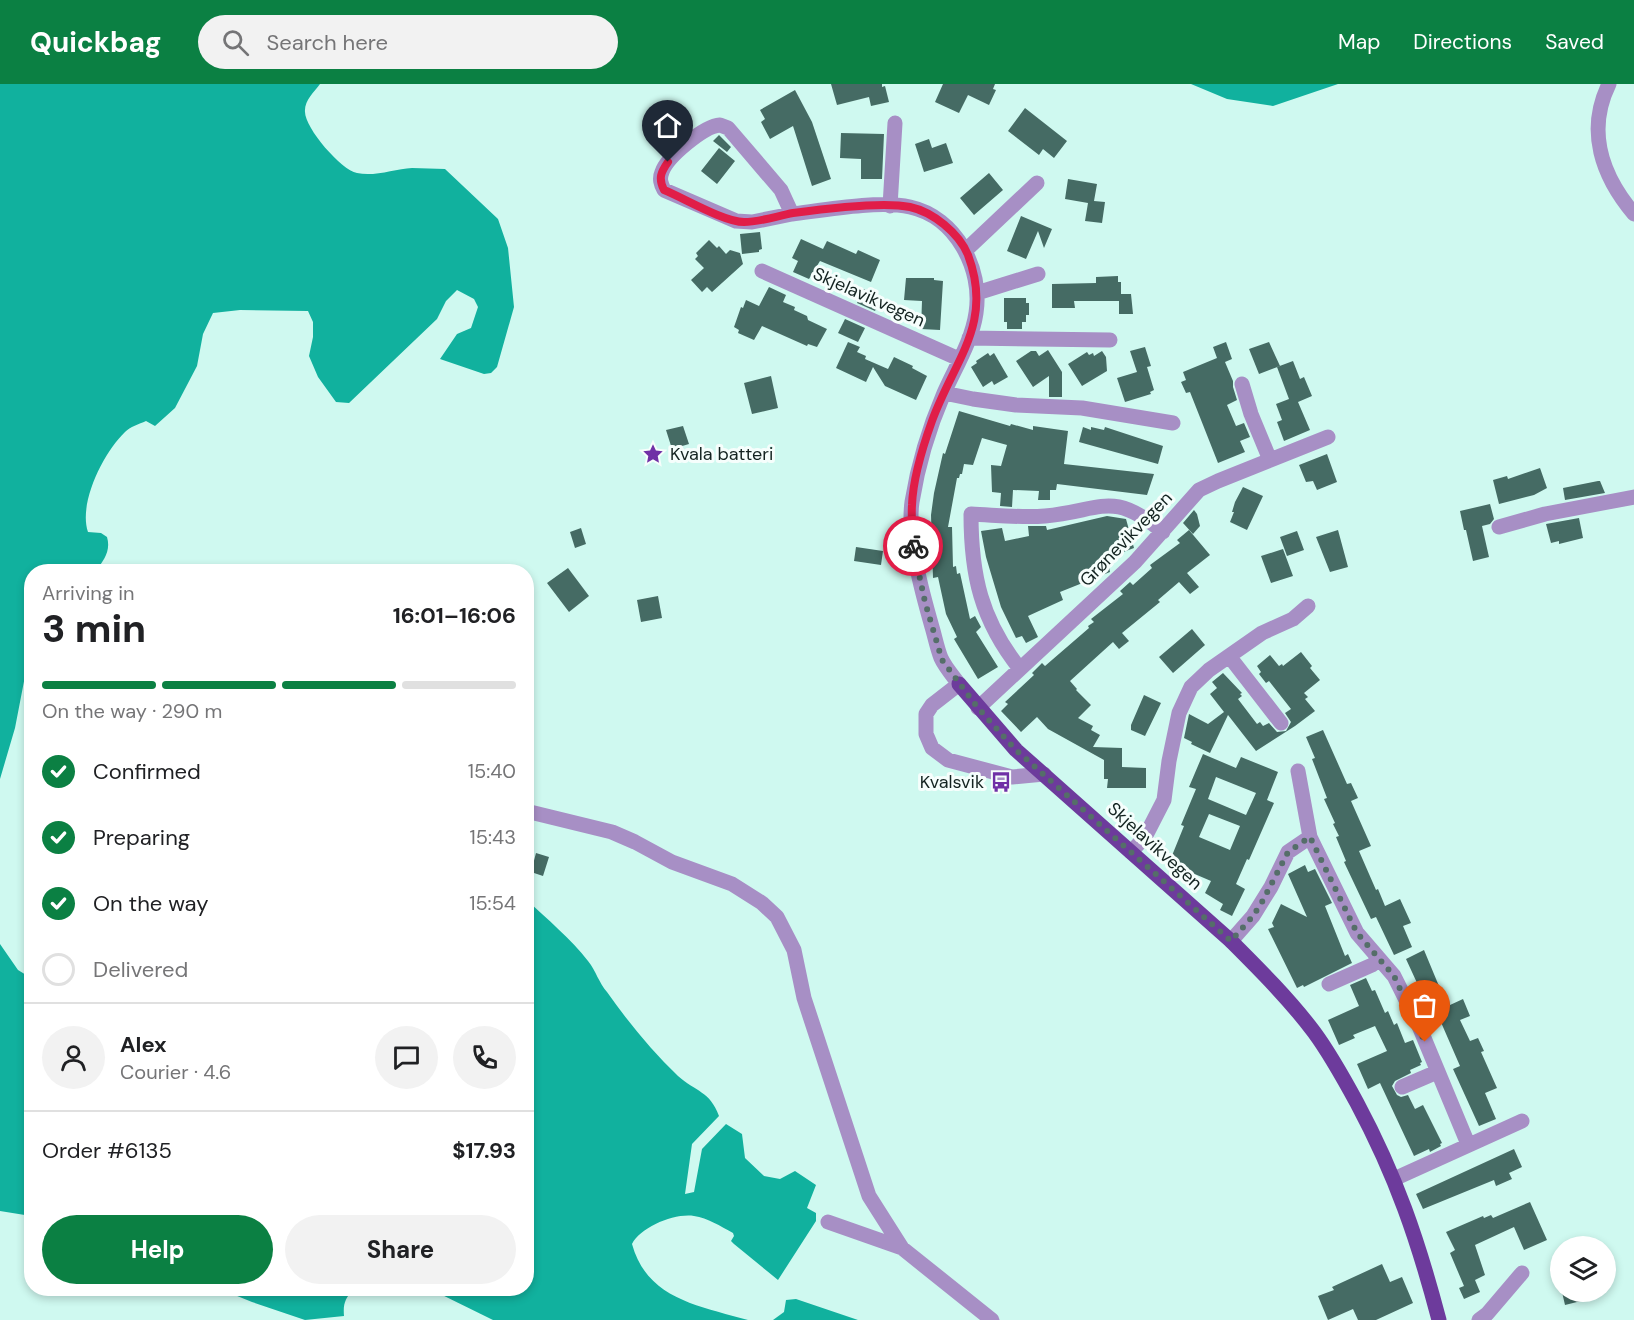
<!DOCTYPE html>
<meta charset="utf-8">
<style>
body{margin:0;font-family:"DM Sans",sans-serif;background:#f2f2f2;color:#202124;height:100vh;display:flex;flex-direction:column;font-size:22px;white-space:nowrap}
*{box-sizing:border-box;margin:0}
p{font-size:20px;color:#757577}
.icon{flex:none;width:33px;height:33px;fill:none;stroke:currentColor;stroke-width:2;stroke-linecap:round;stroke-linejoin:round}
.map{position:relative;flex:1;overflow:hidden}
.sheet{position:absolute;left:24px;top:480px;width:510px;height:732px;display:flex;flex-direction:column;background:#fff;border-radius:24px;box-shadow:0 3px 9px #0003}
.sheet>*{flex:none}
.tools{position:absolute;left:1550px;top:1152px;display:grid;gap:12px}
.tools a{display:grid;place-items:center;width:66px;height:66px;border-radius:50%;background:#fff;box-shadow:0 3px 9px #0003;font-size:30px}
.pin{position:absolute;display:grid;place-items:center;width:51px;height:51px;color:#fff;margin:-62px -26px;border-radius:50% 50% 50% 0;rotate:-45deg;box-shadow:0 0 6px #0007}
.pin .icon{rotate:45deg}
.courier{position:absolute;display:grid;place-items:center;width:60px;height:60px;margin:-30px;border:4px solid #e11d48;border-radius:50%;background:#fff;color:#222;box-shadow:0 2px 8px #0007}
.overview em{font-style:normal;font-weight:700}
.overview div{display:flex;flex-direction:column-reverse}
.overview{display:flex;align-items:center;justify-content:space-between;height:102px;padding:0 18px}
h1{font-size:39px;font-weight:700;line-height:45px}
.bar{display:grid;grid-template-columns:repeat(4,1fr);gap:9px 6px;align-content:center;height:72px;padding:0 18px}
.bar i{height:8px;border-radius:4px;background:#e0e0e0}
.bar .active{background:#0b8043}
.bar p{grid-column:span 4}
.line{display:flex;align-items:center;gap:15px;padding:0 18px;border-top:2px solid #e0e0e0}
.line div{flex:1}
.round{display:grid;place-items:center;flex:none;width:63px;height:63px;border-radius:32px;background:#f2f2f2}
ol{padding:0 18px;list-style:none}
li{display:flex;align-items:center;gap:18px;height:66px}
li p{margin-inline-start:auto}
li .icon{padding:6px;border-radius:50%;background:#0b8043;color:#fff;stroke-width:4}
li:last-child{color:#757577}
li i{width:33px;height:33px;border:3px solid #e0e0e0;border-radius:50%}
.action{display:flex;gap:12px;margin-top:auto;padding:12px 18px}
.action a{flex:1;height:69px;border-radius:36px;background:#0b8043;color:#fff;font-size:24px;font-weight:700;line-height:69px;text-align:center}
.action a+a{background:#f2f2f2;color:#202124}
header{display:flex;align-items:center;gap:36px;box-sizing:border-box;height:84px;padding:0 30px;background:#0b8043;color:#fff}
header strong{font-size:28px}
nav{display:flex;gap:33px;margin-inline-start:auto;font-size:21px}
.search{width:420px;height:54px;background:#f2f2f2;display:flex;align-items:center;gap:15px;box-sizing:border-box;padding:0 21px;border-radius:33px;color:#757577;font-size:22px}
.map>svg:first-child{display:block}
</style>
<header>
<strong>Quickbag</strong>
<div class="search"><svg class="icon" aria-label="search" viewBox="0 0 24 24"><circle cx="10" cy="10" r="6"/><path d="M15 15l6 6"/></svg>Search here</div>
<nav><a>Map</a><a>Directions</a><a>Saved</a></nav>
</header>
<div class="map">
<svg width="1634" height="1236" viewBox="0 0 1634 1236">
<rect width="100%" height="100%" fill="#cff9f0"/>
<path fill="#11b19e" d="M0,0h320c-6,8 -16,17 -15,28 0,16 36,58 52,61 17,4 38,-4 55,-5 11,0 22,1 33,1l53,50 10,29 6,59 -17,60 -6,6 -7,1 -44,-15 17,-25 14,-6 7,-21 -4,-8 -17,-9 -11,11 -9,18 -88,84 -13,-1 -18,-25 -9,-21 4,-19v-15l-5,-11 -68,-1 -27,3 -10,21 -6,32 -22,42 -20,18 -9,-5c-7,3 -16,6 -21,11 -21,20 -47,71 -37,100l13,1 6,4c4,14 -3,23 -11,34l-64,1 -1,73 -16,83 -15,51z
M1191,0h147l-65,22 -46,-7z
M527,816c20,19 44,39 61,61 8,10 11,22 19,31 21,30 45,59 71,84 18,16 32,15 41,40l-27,28 -7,50 9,-2 8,-43 24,-25 16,10 3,24 19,18 16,3 15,-8 21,14 -9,23 9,5v8l-38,59 -44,-36 -3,-3 3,-5 -1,-3c-13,-7 -25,-15 -39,-17 -20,-3 -53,11 -62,28 15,55 67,62 116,76h-255l-63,-31 96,-1z
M0,860l18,26 13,8v238l-31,-5z
M220,1205l134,-1v1c-9,9 -11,15 -10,27l-39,4 -53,-18z
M796,1215l62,21h-85l11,-8 2,-12z"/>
<path fill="#456b64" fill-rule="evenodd" d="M831,0h51v3l3,-1 4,16 -18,4 -2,-9 -32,8z
M943,0h52l-2,5 3,1 -7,15 -21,-10 -9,18 -24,-11z
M795,6l17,32 19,57 -19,7 -19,-60 -23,13 -9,-17 4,-3 -5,-9z
M1025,24l42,33 -13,17 -11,-9 -4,6 -31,-24z
M841,49l43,1 -2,45h-21v-20l-21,-1z
M719,51l12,12 -4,5 -14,-11z
M929,55l3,9 14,-5 7,20 -29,9 -9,-28z
M719,64l16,13 -18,23 -16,-13z
M989,89l14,17 -29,25 -14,-17z
M1068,95l29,5 -3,17 11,1 -3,21 -17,-2 3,-18 -23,-4z
M1021,132l31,13 -8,19 -6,-17 -12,28 -19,-8z
M760,148l2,17 -3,1v2l-17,2 -2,-20z
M801,155l22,10 4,-8 29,13 2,-4 22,10 -9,22 -51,-21 -11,18 -16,-7 5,-11 -6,-3z
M709,156l8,8 2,-2 7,8 4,-4 10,3 3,11 -31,28 -5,-5 -5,5 -11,-12 13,-12 -9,-9 3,-3 -2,-3z
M1118,192v6h3v12h10l2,20h-14v-13h-45l1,7h-23v-24l44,-1v-6z
M906,194h28v2l9,1 -3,49 -19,-1 1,-28 -18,-1z
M769,203l17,8 -3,7 12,5 -1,3 13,6 1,4 19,9 -10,18 -9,-3 -1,2 -45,-20 -8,14 -16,-7 1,-3 -5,-3 7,-20 2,1 3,-8 13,6z
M864,205l17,9 -6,13 -18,-8z
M1004,214h22v5h3v12h-3v7h-4v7h-15v-7h-3z
M845,235l20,9 -7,14 -20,-9z
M848,258l12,5 -3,5 9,4 -1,3 23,10 6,-12 19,9 -1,2 15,8 -11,24 -31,-14 -12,-19 -7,15 -30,-14z
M1226,258l6,17 -7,3 8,19v6l4,13 -10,5 9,21 8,-3 6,14 -10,4 5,11 -27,11 -28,-71 -4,1 -5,-11 5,-2 -3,-8 34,-14 -4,-11z
M1269,258l11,24 -21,8 -10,-25z
M1145,263l6,19 -4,1 7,23 -4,2 1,2 -26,8 -8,-24 20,-6 -7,-21z
M1048,266l14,22v25h-13v-21l-16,11 -17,-26 15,-10h5l3,5z
M1102,267l4,6 1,14 -25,15 -14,-22 19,-12 2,3 4,-2 1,3z
M988,269l2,3 4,-3 14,24 -14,8 -2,-4 -9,6 -12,-20 6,-4 -1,-2z
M1293,277l7,18 4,-2 8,19 -14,6 12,28 -26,11 -7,-19 5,-2 -6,-16 13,-5 -12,-32z
M771,292l7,32 -26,6 -8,-31z
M959,327l51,15 1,-2 22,6v-4l35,5 -4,33 90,10 -7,21 -90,-11 -1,6h-6v10h-12l1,-9 -26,-1 -1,17 -12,-1 1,-13 -9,-1 -1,-27 10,1 6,-21 -25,-7 -9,27 -9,-1 -2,10h-2l-1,4h-2l-9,49h4l1,40 3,-1 1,8 3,-1 10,46 5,-3 6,11 -5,5 22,35 -20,12 -24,-40 3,-2 -11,-23 -8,-37 -5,1 -2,-63 3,-22 9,-40 2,1z
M683,342l6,18 -17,5 -6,-19z
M1083,343l8,3v-3l13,3 1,-3 58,19 -5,18 -79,-22z
M1327,370l10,28 -20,8 -4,-9 -7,1 -7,-17z
M1540,384l7,20 -13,7 -35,9 -6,-24 14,-4 1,3z
M1598,397h2l5,12 -40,7 -2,-12z
M1243,403l20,9 -16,34 -17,-8 4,-10h-2l3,-10z
M1490,420l4,15 -4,5 -8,2 7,31 -16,4 -7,-31h-2l-4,-19z
M1194,426l3,4 3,12 -7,8 -10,-11z
M1107,432l19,3 8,29 -27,10 3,14 -50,20 3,8 -35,16 10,21 -12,6 -4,-7 -6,2 -15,-31 -15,-50 -5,-26 21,-3 3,13 24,-5 -1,-10h18l1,4z
M1579,434l4,20 -24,6v-3l-8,2 -5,-19z
M581,444l5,16 -11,4 -5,-16z
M1189,446l21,25 -23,18 12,14 -9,7 -11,-12 -21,18 2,2 -38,31 7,8 -10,8 -6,-7 -43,39 7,8 -1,1 15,15 -13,13 15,8 -2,4 9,5 -7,12 29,1v19l24,1v20h-39l1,-9h-4v-19l-56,-31 -11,-12 -16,15 -20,-21 7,-7 -3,-2 29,-27 -2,-2 10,-10 3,3 44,-38 -1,-2 6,-4 -3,-3 32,-25 -3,-3 10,-9 3,3 19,-17 -2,-3 30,-22 -3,-3z
M1338,446l10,37 -18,5 -14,-35z
M1297,447l7,19 -17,6 -7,-19z
M856,463l27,4 -2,14 -27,-4z
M1283,465l10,27 -22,7 -10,-27z
M568,484l21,28 -20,16 -22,-29z
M658,512l4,22 -21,4 -4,-22z
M1192,545l13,16 -32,28 -14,-16z
M1301,568l11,14 -2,2 10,12 -16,13 4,4 -3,2 10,12 -20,15 -39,25 -28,-36 -18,38 -19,-9 1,-2 -8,-4 5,-24 19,10 16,-12 -14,-18 7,-6 -5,-6 11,-9 19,20 -2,1 2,2 -4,3 19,25 3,-2 3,4 6,-3 8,9 9,-1 5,-9 -6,-9 6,-4 -22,-28 -3,2 -7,-9 2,-2 -4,-6 13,-11 9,11 3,-2 1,2z
M1144,611l17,8 -16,33 -14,-6v-5z
M1323,646l24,54 4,-1 7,15 -7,3 20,45 -12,5 17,39 2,-1 7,17 15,-7 11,24 -8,3 9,21 -18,8 -18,-38 -5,2 -27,-57 2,-1 -10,-24 3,-1 -6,-12 2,-1 -11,-24 3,-1 -15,-39 3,-1 -9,-21z
M1203,670l33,14 5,-11 37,15 -11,28 7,3 -25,57 -2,-1 -11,25 9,5 -13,27 -12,-6 3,-6 -18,-11 6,-12 -42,-18 15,-37 -3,-1 15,-36 -7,-2zM1216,693l40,16 -10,22 -38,-16zM1209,730l31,12 -10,24 -31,-13z
M536,769l13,4 -6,19 -12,-4z
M1305,781l3,7 7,-3 17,34 -7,3 20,50 3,-2 4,9 -48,24 -1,-2 -6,3 -29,-59 6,-2 -2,-4 9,-19 26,13 -19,-43z
M1424,866l22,53 3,-2 1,4 13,-6 7,17 -10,4 10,21 8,-3 6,13 -3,1 16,36 -12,5 11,26 -17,7 -26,-57 7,-3 -20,-46 -5,2 -29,-63z
M1366,894l6,13 3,-1 10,23 3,-2 6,14 3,-2 8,20 8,-3 9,22 -2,1 1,2 -11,5 1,3 -16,8 -3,5 5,9 4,2 7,-2 7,14 8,-4 19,38 -2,1 1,2 -11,6 -1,-3 -15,7 -34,-73 -12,6 -11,-25 30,-13 -12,-25 -22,9 2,3 -16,7 -11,-25 31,-14 -9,-21z
M1514,1065l8,18 -13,6 3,6 -16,7 -2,-6 -71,29 -7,-15z
M1530,1118l17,38 -23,10 -10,-23 -39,18 10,30 -10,5 5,12 -16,7 -5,-11 5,-2 -14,-33 5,-3 -9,-18 37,-16 1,2 7,-3 2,3z
M1382,1180l8,18 12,-5 11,26 -37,17h-18l-5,-11 -25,11 -10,-24 16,-6 -2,-3z
M1562,1208h39v4l-36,9z"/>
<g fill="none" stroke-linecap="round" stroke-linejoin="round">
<path stroke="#a78fc5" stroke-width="15" d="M1609,0c-23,47 -7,92 25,130
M720,41l8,3 53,62 11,24 -40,8 -16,-1 -72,-31c-3,-6 -5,-11 -2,-18 5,-15 42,-46 58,-47z
M890,122l5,-83
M792,130c32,-4 87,-14 118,-7 46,10 73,62 66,106 -4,28 -21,55 -32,80 -15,35 -26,71 -32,109 -5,36 10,90 20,125 3,10 5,21 9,31 4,9 12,18 18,26l-27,21 -6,9v20l6,14 16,12 64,17 32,-3
M966,166l71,-67
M762,187l197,88
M977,209l61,-19
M969,254l141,2
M1242,300l9,30 19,46
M944,309l29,6 43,6 66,3 91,15
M1499,443l46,-13 89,-17
M1229,572l52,67
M1020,585c-39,-49 -49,-94 -49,-155 24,1 50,4 74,2 57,-5 66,-27 118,16
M978,624l157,-146 64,-72 19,-9 110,-44
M1298,687l12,66 47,96 37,43 25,50 49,118
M526,727l86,21 23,10 37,20 60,22 30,19 15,14 17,33 10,48 65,198 33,52
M1131,768l14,-15 19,-37 5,-39 10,-48 12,-26 18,-17 53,-37 31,-14 15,-13
M1231,857l22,-25 18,-29 17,-35 22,-15
M1329,900l43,-19 7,-5
M1402,1003l35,-15
M1394,1095l128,-58
M828,1138l74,26 90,72
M1479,1236l8,-6 35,-41"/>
<path stroke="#6d3b9c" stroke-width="15" d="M959,600l57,66 215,191c29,29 59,59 83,91 17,23 30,47 43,71 39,73 61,137 82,217"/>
</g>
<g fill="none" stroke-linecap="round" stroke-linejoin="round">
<path stroke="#556e69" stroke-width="6" stroke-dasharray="0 10.8" d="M913,462l12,56 17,58 36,48 38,42 215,191 22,-25 9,-14 26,-50 22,-15 47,96 37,43 31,66"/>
<path stroke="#e11d48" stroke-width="8" d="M668,78c-7,10 -10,16 -4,28 20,8 60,32 80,32 16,0 33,-6 49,-9 29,-4 89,-12 117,-6 23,5 49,26 58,48 26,69 -14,105 -36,166 -9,25 -19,58 -20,84 -1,13 1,28 1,41"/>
</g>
<defs>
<g id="sight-bare" transform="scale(1.62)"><path d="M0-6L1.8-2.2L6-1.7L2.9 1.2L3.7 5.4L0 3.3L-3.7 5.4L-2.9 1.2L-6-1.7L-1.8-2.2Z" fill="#7031a6" stroke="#f6fefc" stroke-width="2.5" paint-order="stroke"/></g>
<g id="bus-bare" transform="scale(1.62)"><path d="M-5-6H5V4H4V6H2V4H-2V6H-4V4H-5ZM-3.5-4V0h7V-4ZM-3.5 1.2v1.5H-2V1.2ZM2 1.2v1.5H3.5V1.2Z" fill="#7031a6" stroke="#f6fefc" stroke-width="2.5" paint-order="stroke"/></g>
</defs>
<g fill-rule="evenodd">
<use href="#sight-bare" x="653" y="370"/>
<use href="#bus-bare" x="1001" y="698"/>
</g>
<g text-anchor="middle" stroke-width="6" stroke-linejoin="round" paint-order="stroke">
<g font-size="18" fill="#132320" stroke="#f6fefc">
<text transform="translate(869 213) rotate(24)" y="6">Skjelavikvegen</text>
<text transform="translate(1126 455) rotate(-46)" y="6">Grønevikvegen</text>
<text transform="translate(1155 762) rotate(42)" y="6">Skjelavikvegen</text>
</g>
<g font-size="18" fill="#132320" stroke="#f6fefc" text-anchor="start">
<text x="670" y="376">Kvala batteri</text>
<text x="984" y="704" text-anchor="end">Kvalsvik</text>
</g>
</g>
</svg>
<div class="tools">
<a><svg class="icon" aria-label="layers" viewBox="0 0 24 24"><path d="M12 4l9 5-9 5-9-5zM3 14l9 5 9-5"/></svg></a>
</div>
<div class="pin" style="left:1425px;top:958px;background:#ea580c"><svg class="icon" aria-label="bag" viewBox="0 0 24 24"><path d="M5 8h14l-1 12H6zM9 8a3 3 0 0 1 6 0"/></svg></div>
<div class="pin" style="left:668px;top:78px;background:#1f2937"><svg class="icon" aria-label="home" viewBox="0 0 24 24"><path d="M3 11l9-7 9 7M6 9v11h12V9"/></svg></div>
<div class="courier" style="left:913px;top:462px"><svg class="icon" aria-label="bike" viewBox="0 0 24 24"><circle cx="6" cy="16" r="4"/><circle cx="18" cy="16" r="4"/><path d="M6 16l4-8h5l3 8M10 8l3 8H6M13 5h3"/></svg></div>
<section class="sheet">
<div class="overview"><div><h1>3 min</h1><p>Arriving in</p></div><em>16:01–16:06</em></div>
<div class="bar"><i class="active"></i><i class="active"></i><i class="active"></i><i></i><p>On the way · 290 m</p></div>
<ol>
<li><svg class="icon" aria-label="check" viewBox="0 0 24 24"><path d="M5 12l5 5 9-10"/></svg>Confirmed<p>15:40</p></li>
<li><svg class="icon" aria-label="check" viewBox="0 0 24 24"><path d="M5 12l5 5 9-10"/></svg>Preparing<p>15:43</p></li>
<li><svg class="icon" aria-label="check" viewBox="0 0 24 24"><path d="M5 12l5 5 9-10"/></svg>On the way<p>15:54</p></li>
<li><i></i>Delivered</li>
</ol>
<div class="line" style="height:108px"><a class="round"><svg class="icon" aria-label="person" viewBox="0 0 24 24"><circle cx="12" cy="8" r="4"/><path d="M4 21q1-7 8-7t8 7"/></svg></a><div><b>Alex</b><p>Courier · 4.6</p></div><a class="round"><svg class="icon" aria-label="chat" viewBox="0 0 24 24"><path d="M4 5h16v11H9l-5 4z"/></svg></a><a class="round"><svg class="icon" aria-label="phone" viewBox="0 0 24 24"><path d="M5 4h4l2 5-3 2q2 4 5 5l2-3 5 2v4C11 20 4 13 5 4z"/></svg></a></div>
<div class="line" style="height:78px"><div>Order #6135</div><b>$17.93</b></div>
<div class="action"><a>Help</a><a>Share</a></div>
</section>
</div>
